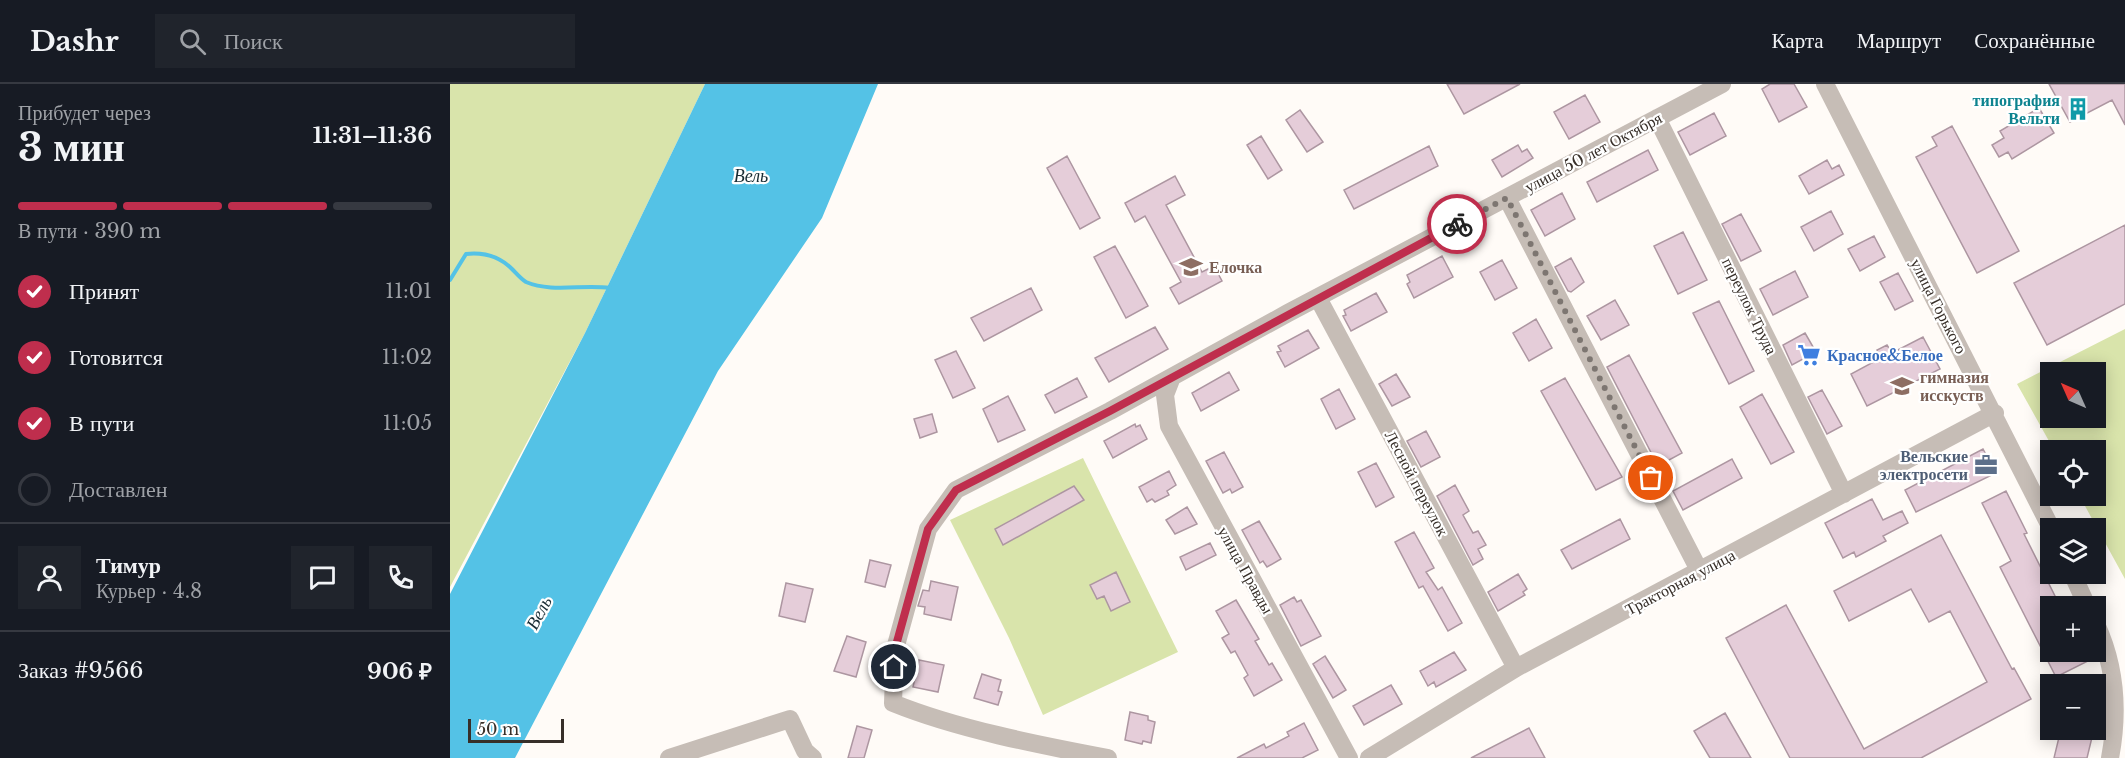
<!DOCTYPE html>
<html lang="ru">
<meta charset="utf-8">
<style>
body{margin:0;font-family:"Libre Baskerville",serif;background:#20242c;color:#f1f3f6;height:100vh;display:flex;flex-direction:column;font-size:22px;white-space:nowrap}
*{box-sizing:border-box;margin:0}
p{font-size:20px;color:#9ea1a6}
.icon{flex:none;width:33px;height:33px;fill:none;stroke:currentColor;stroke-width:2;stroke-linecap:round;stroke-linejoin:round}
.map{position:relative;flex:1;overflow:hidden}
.details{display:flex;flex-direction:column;background:#171b24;width:450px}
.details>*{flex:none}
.needle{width:39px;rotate:315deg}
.fabs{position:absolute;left:1590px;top:278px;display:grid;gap:12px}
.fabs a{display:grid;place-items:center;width:66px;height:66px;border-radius:0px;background:#171b24;box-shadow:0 3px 15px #0003;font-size:30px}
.scale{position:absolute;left:18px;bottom:15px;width:96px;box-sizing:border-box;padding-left:6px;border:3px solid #372f29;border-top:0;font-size:16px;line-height:21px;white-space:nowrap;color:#372f29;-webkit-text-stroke:4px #fff;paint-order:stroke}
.pin{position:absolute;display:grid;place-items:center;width:51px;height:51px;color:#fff;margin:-26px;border:3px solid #fff;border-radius:50%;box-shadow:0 2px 6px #0007}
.courier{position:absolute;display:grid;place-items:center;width:60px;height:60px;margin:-30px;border:4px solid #bf2e4d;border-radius:50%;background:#fff;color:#222;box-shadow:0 2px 8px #0007}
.overview em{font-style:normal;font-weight:700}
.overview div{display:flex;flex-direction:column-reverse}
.overview{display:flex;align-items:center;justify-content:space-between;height:102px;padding:0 18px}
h1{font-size:39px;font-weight:700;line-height:45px}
.bar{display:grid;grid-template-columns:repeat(4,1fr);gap:9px 6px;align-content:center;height:72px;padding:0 18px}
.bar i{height:8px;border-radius:4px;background:#363941}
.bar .on{background:#bf2e4d}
.bar p{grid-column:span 4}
.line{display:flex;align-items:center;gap:15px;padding:0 18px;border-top:2px solid #363941}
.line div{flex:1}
.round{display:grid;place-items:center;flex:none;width:63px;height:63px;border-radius:0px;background:#20242c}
ol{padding:0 18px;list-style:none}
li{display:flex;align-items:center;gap:18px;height:66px}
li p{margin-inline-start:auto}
li .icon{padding:6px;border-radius:50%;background:#bf2e4d;color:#fff;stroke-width:4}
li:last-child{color:#9ea1a6}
li i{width:33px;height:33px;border:3px solid #363941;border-radius:50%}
header{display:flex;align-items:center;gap:36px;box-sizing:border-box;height:84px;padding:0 30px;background:#171b24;border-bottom:2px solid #363941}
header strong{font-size:28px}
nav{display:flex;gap:33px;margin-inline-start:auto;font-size:21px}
.search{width:420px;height:54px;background:#20242c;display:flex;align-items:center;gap:15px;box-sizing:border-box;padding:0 21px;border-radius:0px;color:#9ea1a6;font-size:22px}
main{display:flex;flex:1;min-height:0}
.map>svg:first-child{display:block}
</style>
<header>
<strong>Dashr</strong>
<div class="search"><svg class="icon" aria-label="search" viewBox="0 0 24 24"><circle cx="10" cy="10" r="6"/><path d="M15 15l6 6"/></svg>Поиск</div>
<nav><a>Карта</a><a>Маршрут</a><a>Сохранённые</a></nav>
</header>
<main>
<section class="details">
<div class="overview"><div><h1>3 мин</h1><p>Прибудет через</p></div><em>11:31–11:36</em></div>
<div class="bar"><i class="on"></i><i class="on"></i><i class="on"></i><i></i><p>В пути · 390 m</p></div>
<ol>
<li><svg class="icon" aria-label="check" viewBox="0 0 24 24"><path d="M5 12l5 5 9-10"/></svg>Принят<p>11:01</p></li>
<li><svg class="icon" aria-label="check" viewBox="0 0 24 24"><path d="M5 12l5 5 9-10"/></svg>Готовится<p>11:02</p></li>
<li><svg class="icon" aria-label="check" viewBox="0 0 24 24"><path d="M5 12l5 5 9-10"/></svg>В пути<p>11:05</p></li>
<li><i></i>Доставлен</li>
</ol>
<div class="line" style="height:108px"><a class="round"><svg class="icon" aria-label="person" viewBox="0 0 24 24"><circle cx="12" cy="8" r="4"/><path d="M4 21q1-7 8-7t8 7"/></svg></a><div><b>Тимур</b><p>Курьер · 4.8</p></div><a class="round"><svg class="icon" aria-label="chat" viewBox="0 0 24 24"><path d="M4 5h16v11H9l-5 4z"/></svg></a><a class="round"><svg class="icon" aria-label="phone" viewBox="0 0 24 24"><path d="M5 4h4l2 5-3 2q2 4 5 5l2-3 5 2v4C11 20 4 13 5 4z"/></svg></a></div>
<div class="line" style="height:78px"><div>Заказ #9566</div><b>906 ₽</b></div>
</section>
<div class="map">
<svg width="1675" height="674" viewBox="0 0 1675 674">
<rect width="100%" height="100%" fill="#fffbf7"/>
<path fill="#d9e4ab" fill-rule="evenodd" d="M0,0h255l-120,249 -135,254z
M1675,245v250l-46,-84h17v-45h-42l-37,-66zM1600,288h46v45h-46z
M633,374l95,194 -135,63 -34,-77 -59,-118z"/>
<path fill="#54c2e6" d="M255,0h173l-56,134 -104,153 -203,387h-65v-164l135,-261z"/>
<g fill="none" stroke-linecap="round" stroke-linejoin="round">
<path stroke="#54c2e6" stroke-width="4" d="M0,196l16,-26c18,-2 33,2 46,15 4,4 9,10 14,13 26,11 57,2 84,6"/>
</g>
<path fill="#e5cdd9" stroke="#ad96a1" stroke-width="1.5" d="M997,0h73l-56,30z
M1320,0h24l13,23 -28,15 -17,-33z
M1599,0h76v41l-13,-25 -42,22z
M1135,11l15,27 -31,17 -15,-27z
M1589,24l15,25 -42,26 -4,-7 -9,5 -7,-12 12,-7 -4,-7z
M850,26l23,32 -16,10 -21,-32z
M1264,29l12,23 -36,19 -12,-23z
M1502,42l67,125 -42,22 -61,-116 21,-11 -5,-9z
M811,52l21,34 -14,9 -21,-34z
M1068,61l4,7 5,-3 6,9 -31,19 -10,-17z
M979,62l9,20 -84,43 -10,-19z
M1198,66l10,20 -61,32 -10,-20z
M617,72l33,62 -20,11 -33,-61z
M1377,76l5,9 7,-4 5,10 -35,19 -10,-18z
M725,92l10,19 -19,10 36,67 12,-6 8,15 -43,23 -9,-16 11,-6 -36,-66 -10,6 -10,-19z
M1112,109l13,26 -30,17 -14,-26z
M1381,127l12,23 -29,17 -13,-24z
M1291,130l20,37 -20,10 -19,-37z
M1675,141v79l-78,41 -33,-62z
M1233,148l24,48 -29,14 -24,-48z
M1424,152l11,21 -25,14 -12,-22z
M665,162l33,60 -22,12 -32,-61z
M992,172l11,21 -39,21 -7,-14 3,-2 -3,-7z
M1121,174l13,24 -13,10 -3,-1 -13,-24z
M1052,176l15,28 -22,12 -15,-28z
M1345,187l13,26 -35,18 -13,-26z
M1448,189l15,28 -18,9 -15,-28z
M581,204l11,22 -58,31 -13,-23z
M926,209l11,19 -36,19 -8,-15 3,-1 -2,-5z
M1165,216l14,25 -28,15 -14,-24z
M1269,217l35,70 -25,13 -36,-71z
M1086,235l16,29 -23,13 -16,-28z
M705,243l13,22 -59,33 -14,-24z
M858,246l11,18 -34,19 -8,-15 4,-1 -3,-5z
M1355,249l11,19 -24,13 -9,-20z
M1473,253l17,32 -73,37 -16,-32 30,-16 -4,-8 10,-5 5,8z
M506,267l19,37 -22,10 -18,-38z
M1179,271l53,98 -24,13 -51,-99z
M779,288l10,18 -38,21 -9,-18z
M946,290l14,23 -18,9 -13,-22z
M627,294l10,19 -32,16 -10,-18z
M1115,294l57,99 -26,13 -55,-99z
M889,305l16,30 -19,10 -15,-30z
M1372,306l20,36 -15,8 -19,-37z
M1312,310l32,58 -23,12 -31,-57z
M558,312l17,34 -27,12 -15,-33z
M482,330l5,18 -17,6 -6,-19z
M685,340l1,3 4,-2 7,14 -34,19 -9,-17z
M976,347l14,26 -19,10 -14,-26z
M1533,365l13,24 -80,39 -11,-22z
M774,368l19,35 -11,6 -2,-4 -7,4 -17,-32z
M1282,375l10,19 -59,32 -10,-19z
M926,379l18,34 -18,10 -18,-35z
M719,387l7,14 -9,6 2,4 -14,7 -3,-3 -5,3 -8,-15z
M1005,401l14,26 -6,4 10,18 5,-2 8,14 -8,4 5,10 -10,6 -36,-69z
M624,402l10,14 -81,45 -8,-16z
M1556,407l21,42 -3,1 36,72h-10v45h33l5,10 -32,16 -56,-110 11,-6 -29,-58z
M1422,415l11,21 19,-9 6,12 -25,13 3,5 -30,16 -2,-5 -11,6 -18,-35z
M737,423l10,17 -22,10 -9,-14z
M1170,435l10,20 -58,30 -11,-19z
M809,437l22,38 -14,8 -4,-6 -3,2 -18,-33z
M964,448l20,36 -8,4 12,18 4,-3 20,36 -14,8 -25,-45 -4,2 -24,-46z
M1491,451l71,134 2,-1 17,31 -110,59h-131l-64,-120 60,-33 78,144 123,-67 -37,-71 -21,11 -18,-33 -62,32 -15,-30z
M760,459l6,12 -30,15 -6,-13z
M420,476l21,5 -6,22 -20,-5z
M666,488l14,30 -19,9 -7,-15 -7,3 -7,-14z
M1068,490l9,15 -4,3 2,3 -27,16 -10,-19z
M481,497l27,6 -7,33 -27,-6 1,-7 -7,-1 5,-16 6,1z
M336,499l27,6 -8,33 -26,-6z
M844,513l3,5 4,-2 20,36 -20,10 -21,-41z
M786,516l23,39 -4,2 14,24 3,-2 10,17 -28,16 -10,-18 4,-3 -13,-24 -4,2 -9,-15 7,-4 -13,-23z
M397,552l19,6 -10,35 -22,-6z
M1004,568l12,18 -30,17 -2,-5 -6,4 -8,-15z
M875,572l21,34 -13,8 -20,-34z
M469,576l25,5 -6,27 -25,-5z
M532,590l19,6 -3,11 4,1 -4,13 -24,-7z
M941,601l11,19 -38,21 -11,-19z
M680,628l18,4v4l7,2 -4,21 -8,-2 -1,3 -17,-4z
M1275,629l26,45h-41l-16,-27z
M854,639l14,27 -16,8h-65l27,-14 2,4 23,-12 -2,-4z
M407,642l15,4 -8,28h-16z
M1079,644l16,30h-74z
M1611,645h33l-7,29h-33z"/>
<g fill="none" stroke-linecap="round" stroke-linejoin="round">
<path stroke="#c6bdb6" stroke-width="18" d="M1375,0l226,444
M1207,34l187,376
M1057,114l193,374
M868,214l198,370
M722,293l-7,18 4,31 180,332
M1622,489l15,33
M1646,540c20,43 23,87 14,134
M219,674l121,-39 15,32 8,7
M658,674c-69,-13 -151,-29 -215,-55l2,-54 33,-120 28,-39 154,-79 178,-98 434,-229
M919,674l147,-90 479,-255"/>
</g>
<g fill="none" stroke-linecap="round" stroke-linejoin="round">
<path stroke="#7d7671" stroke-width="6" stroke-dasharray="0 10.8" d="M1007,140l50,-26 144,280"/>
<path stroke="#bf2e4d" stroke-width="8" d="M444,583l1,-18 33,-120 28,-39 154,-79 347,-187"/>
</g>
<defs>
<g id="building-bare" transform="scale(1.8)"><path d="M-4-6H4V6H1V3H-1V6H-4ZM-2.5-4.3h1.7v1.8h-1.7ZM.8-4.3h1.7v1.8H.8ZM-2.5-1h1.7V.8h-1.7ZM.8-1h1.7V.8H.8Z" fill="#0f9aa8" stroke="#fff" stroke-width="2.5" paint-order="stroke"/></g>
<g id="school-bare" transform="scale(1.8)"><path d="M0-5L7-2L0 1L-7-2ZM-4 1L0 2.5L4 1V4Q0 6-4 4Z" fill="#8d6e63" stroke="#fff" stroke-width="2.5" paint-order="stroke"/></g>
<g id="supermarket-bare" transform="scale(1.8)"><path d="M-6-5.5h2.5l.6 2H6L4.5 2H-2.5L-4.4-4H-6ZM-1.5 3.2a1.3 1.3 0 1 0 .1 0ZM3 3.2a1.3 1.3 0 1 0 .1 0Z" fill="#3f7fe0" stroke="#fff" stroke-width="2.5" paint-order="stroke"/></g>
<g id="office-bare" transform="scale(1.8)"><path d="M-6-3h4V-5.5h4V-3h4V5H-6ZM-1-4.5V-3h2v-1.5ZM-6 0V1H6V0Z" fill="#5c6f8a" stroke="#fff" stroke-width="2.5" paint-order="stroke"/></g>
</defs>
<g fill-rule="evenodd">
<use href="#building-bare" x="1628" y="25"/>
<use href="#school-bare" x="741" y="183"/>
<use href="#supermarket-bare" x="1359" y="271"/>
<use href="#school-bare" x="1452" y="302"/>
<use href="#office-bare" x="1536" y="381"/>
</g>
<g text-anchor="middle" stroke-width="4.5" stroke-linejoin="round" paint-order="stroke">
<g font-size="16" font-weight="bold" fill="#0d838f" stroke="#fff" text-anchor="end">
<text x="1610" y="22">типография<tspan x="1610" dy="18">Вельти</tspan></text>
</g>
<g font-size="16" fill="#372f29" stroke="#fff">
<text transform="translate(1143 68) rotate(-28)" y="6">улица 50 лет Октября</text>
<text transform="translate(1300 222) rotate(64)" y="6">переулок Труда</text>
<text transform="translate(1489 222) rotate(63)" y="6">улица Горького</text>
<text transform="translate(967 399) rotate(62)" y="6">Лесной переулок</text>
<text transform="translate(796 486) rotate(61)" y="6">улица Правды</text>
<text transform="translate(1230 498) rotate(-28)" y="6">Тракторная улица</text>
</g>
<g font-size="16" font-weight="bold" fill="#785e54" stroke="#fff" text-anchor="start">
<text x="759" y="189">Елочка</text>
<text x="1470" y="299">гимназия<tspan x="1470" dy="18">исскуств</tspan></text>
</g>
<g font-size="16" font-weight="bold" fill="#366cbe" stroke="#fff" text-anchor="start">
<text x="1377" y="277">Красное&amp;Белое</text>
</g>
<g font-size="16" font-weight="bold" fill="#4e5e75" stroke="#fff" text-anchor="end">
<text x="1518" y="378">Вельские<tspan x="1518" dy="18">электросети</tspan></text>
</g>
<g font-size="18" font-style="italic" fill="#192c34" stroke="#fff">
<text x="301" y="98">Вель</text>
<text transform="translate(89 529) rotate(-62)" y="6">Вель</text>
</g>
</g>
</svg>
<div class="fabs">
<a><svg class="needle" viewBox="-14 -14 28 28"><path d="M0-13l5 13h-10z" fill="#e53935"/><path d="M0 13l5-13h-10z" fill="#9ea1a6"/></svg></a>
<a><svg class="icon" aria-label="locate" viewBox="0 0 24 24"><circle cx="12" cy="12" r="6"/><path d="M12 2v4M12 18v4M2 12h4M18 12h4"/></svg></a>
<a><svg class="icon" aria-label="layers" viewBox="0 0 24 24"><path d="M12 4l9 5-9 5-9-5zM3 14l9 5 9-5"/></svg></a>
<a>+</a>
<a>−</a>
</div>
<div class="scale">50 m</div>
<div class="pin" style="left:1201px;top:394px;background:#ea580c"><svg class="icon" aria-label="bag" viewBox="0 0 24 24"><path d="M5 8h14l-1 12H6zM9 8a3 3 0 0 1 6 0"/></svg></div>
<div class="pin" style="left:444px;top:583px;background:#1f2937"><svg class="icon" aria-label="home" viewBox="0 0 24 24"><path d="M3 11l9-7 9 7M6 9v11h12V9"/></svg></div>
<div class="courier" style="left:1007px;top:140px"><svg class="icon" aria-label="bike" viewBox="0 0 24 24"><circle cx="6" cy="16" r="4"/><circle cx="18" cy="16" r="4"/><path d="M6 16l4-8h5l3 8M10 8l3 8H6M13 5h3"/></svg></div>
</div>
</main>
